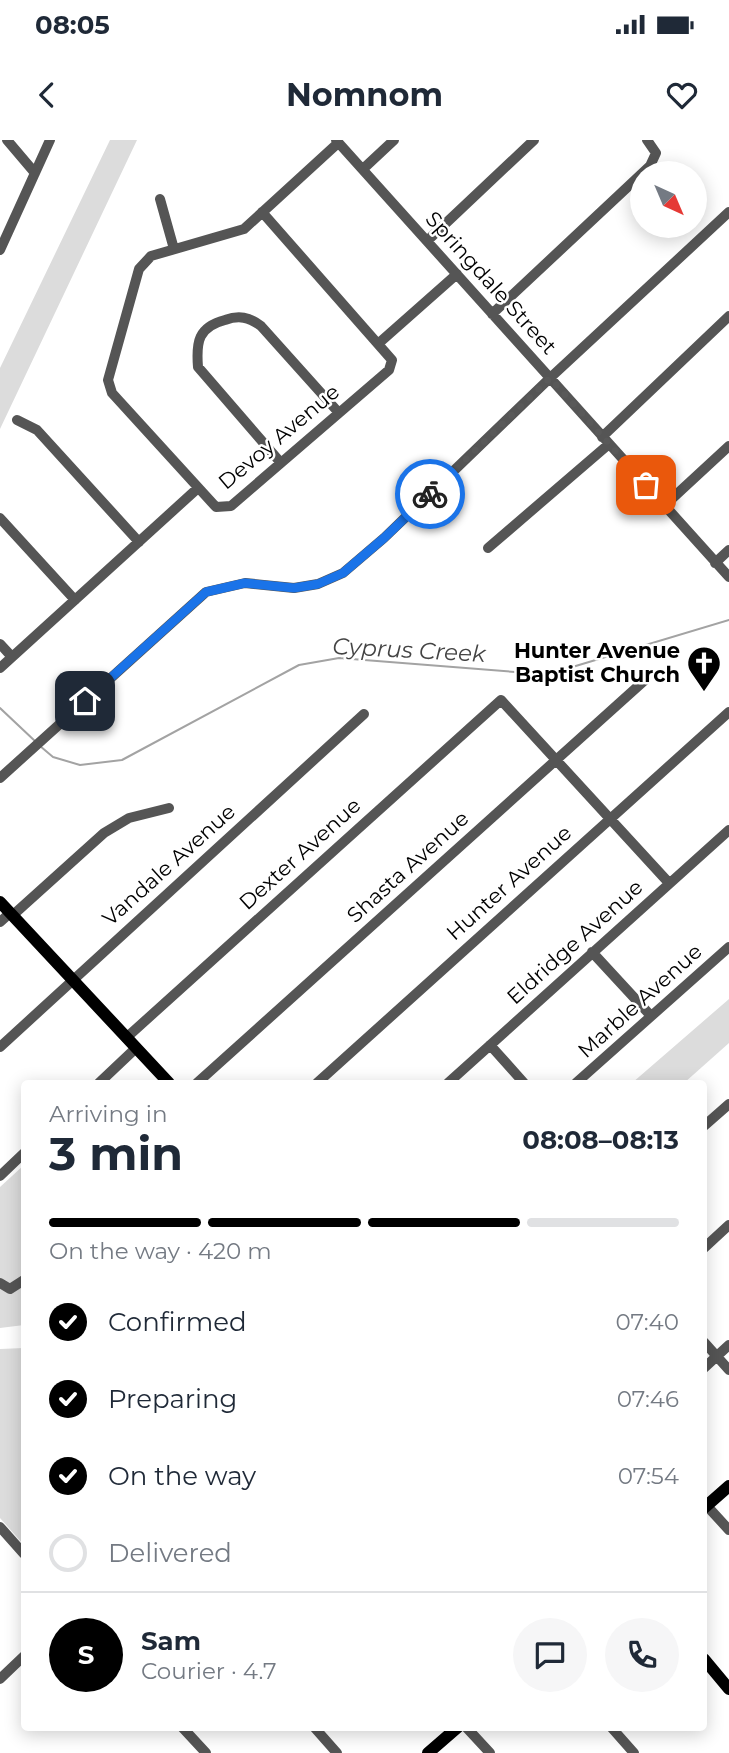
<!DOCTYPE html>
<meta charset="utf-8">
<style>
body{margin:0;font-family:Montserrat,sans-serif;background:#f6f6f7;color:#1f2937;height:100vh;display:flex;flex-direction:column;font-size:26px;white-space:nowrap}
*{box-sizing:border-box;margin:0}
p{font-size:23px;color:#747a83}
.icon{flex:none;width:38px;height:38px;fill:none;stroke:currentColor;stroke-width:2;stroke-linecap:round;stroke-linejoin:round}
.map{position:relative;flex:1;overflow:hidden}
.panel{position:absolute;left:21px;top:940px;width:686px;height:651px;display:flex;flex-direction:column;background:#fff;border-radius:7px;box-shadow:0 4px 18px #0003}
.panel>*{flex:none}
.needle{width:46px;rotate:136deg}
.buttons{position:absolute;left:630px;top:21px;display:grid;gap:14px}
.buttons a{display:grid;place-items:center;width:77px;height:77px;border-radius:50%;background:#fff;box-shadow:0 4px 18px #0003;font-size:35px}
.pin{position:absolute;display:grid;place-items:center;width:60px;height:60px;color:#fff;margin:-30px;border-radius:14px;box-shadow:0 4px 10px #0006}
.courier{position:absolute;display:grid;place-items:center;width:70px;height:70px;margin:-35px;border:5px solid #1a73e8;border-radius:50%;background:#fff;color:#222;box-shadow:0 2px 9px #0007}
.head em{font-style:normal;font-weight:700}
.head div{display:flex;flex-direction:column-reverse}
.head{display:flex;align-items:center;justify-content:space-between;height:119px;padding:0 28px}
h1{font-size:46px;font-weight:700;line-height:52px}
.bar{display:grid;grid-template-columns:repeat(4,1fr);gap:10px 7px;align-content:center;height:84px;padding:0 28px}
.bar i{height:9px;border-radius:5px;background:#e0e1e3}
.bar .active{background:#000}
.bar p{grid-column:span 4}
.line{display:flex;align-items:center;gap:18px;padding:0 28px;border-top:2px solid #e0e1e3}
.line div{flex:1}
.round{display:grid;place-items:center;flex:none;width:74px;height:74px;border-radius:37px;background:#f6f6f7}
ol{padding:0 28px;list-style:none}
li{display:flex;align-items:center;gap:21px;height:77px}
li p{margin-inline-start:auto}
li .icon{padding:7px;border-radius:50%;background:#000;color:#fff;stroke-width:4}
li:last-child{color:#747a83}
li i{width:38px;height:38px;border:4px solid #e0e1e3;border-radius:50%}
.status{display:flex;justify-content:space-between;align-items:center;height:49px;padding:0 35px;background:#fff;direction:ltr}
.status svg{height:19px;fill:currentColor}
header{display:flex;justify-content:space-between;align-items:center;height:91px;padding:0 28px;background:#fff;font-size:32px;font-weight:700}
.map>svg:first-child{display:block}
</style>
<div class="status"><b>08:05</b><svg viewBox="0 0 49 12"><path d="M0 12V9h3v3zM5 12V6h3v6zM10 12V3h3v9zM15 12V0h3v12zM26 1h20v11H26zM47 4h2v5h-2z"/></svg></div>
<header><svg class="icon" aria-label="back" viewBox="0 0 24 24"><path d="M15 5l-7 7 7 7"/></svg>Nomnom<svg class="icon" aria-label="heart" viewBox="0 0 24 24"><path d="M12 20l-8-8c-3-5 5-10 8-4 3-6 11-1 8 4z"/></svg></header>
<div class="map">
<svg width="729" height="1613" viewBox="0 0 729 1613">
<rect width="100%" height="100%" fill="#fff"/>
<path fill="#dcdcdc" d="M110,0h27l-137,289v-61z
M729,859v44l-45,40h-52z
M24,1025v160l-24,3v-141z
M24,1208v197l-24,-27v-169z"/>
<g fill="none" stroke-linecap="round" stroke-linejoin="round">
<path stroke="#a3a3a3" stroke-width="2" d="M0,568l36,34
M40,606l13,11 27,8 42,-5 177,-95 40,-7 176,14 44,-1 170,-51"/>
<path stroke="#555" stroke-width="10" d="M7,0l28,33
M336,0l393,437
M363,29l31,-29
M160,59l14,50
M262,72l130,148 -3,10 -158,136 -15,1 -104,-114 -4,-13 31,-111 12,-13 93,-27 94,-86
M427,101l107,-101
M0,110l50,-110
M492,174l158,-148 6,-13 -9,-13
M379,203l78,-69
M17,280l20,10 102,112
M602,297l127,-121
M281,323l-83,-96c-2,-25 0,-40 27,-47 14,-5 24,-3 36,6l78,87
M664,366l65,-60
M0,378l75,82
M488,408l121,-104
M715,423l14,-13
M0,504l12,13
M0,528l198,-180
M0,638l206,-186 39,-9 49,5 24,-4 25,-11 41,-35 166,-160 179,-166
M13,775l91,-82 25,-15 40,-10
M0,782l10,-9
M592,812l59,64
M126,898l375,-338 168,183
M490,905l34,38
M0,907l364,-333
M99,943l37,-35
M197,943l448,-403
M317,943l412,-371
M448,943l281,-253
M576,943l153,-136
M704,986l25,-22
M0,1036l24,-23
M704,1108l25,-23
M0,1143l10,6 14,-9
M704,1202l25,28
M704,1228l25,-23
M707,1366l22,24
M0,1387l24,27
M0,1539l24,-23
M182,1587l24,26
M314,1587l23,26
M466,1587l24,26
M611,1587l23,26"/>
<path stroke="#000" stroke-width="12" d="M0,762l169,181
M704,1368l25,-22
M704,1519l25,30
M428,1613l30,-26"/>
</g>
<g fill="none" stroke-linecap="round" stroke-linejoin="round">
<path stroke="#595959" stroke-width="7" stroke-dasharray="0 12.6" d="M430,354l120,-116 96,107"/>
<path stroke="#1a73e8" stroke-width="9" d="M85,561l121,-109 39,-9 49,5 24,-4 25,-11 41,-35 46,-44"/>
</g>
<defs>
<g id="church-pin" transform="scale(1.75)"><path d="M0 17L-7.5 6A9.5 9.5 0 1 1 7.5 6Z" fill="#000" stroke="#fff"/><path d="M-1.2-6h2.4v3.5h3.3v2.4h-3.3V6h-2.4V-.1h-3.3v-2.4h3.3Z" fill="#fff"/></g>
</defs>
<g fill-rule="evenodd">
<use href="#church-pin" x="704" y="523"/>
</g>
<g text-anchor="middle" stroke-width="5" stroke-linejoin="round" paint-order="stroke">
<g font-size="21" fill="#000" stroke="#fff">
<text transform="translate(491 143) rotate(48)" y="7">Springdale Street</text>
<text transform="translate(279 297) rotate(-40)" y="7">Devoy Avenue</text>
<text transform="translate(300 714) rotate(-42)" y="7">Dexter Avenue</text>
<text transform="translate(169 725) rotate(-42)" y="7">Vandale Avenue</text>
<text transform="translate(408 727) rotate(-42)" y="7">Shasta Avenue</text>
<text transform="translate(509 743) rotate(-42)" y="7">Hunter Avenue</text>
<text transform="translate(575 802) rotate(-42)" y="7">Eldridge Avenue</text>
<text transform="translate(640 861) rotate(-42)" y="7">Marble Avenue</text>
</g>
<g font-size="21" font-weight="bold" fill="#000" stroke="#fff" text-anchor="end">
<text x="680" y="518">Hunter Avenue<tspan x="680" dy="24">Baptist Church</tspan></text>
</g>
<g font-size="23" font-style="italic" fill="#444" stroke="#fff">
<text transform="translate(409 510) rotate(3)" y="8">Cyprus Creek</text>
</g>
</g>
</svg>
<div class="buttons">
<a><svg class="needle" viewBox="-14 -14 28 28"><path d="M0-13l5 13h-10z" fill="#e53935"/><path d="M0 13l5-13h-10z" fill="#747a83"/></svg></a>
</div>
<div class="pin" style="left:646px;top:345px;background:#ea580c"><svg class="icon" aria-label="bag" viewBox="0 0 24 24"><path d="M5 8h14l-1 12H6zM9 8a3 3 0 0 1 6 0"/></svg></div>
<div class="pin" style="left:85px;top:561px;background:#1f2937"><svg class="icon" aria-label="home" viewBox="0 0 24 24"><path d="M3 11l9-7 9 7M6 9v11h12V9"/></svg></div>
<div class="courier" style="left:430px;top:354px"><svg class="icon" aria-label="bike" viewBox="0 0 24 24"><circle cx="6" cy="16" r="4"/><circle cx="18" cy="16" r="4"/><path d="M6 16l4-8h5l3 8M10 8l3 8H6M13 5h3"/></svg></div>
<section class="panel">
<div class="head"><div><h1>3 min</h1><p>Arriving in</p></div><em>08:08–08:13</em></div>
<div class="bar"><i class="active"></i><i class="active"></i><i class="active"></i><i></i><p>On the way · 420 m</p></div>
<ol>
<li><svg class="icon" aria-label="check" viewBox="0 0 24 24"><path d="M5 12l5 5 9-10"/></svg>Confirmed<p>07:40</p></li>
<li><svg class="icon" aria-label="check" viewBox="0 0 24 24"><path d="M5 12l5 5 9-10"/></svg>Preparing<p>07:46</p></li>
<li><svg class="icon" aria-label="check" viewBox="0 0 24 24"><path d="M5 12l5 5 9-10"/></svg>On the way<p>07:54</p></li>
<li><i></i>Delivered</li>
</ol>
<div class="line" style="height:126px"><b class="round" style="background:#000;color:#fff">S</b><div><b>Sam</b><p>Courier · 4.7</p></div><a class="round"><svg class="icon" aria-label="chat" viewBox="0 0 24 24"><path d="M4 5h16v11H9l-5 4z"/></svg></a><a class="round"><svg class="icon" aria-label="phone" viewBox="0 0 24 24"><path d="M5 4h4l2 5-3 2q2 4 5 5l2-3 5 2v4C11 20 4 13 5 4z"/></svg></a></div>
</section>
</div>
